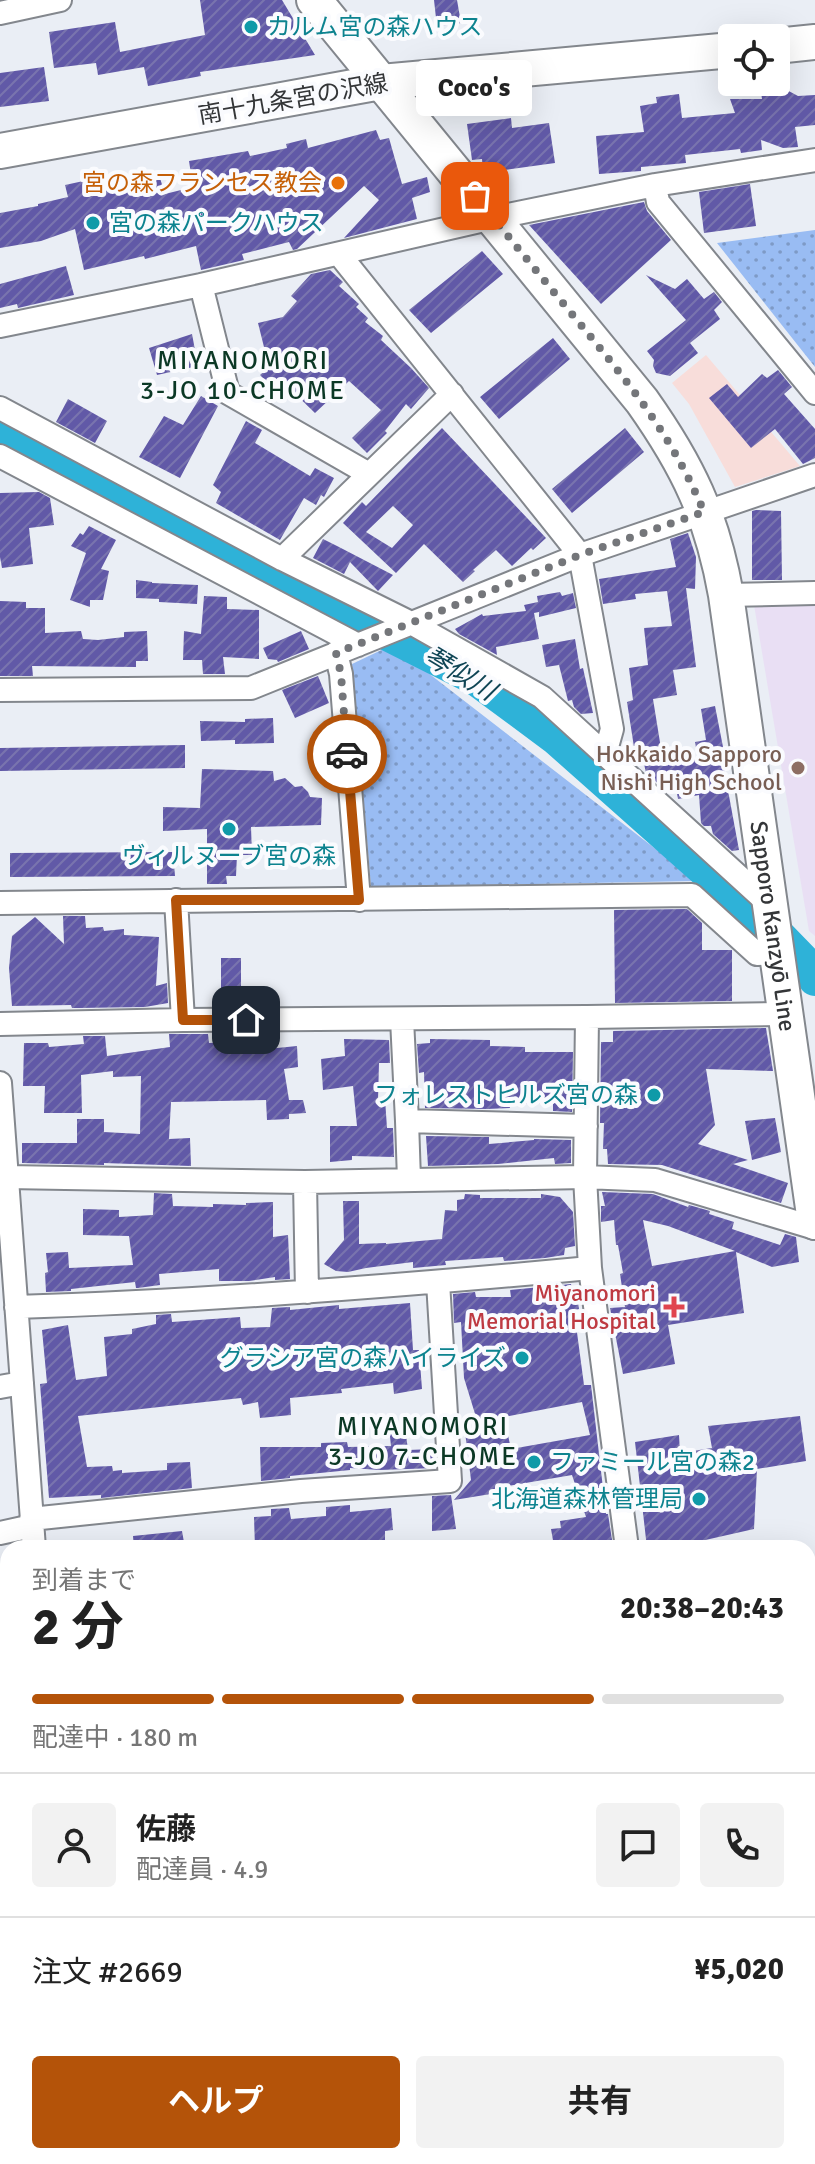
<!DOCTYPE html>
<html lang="ja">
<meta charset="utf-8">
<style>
body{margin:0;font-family:Signika,"Noto Sans JP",sans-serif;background:#f2f2f2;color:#222;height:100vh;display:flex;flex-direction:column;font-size:30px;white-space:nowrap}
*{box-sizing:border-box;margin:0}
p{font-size:26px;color:#767676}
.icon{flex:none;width:44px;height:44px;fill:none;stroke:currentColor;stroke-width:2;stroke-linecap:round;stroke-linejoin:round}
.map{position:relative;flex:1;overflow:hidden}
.side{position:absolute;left:0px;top:1540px;width:816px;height:624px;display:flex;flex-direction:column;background:#fff;border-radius:24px 24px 0 0;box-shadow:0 8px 32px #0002}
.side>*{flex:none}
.fabs{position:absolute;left:718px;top:24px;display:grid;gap:16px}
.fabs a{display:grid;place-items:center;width:72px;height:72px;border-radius:8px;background:#fff;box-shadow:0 8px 32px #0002;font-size:40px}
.pin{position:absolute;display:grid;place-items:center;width:68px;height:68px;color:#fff;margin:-34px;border-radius:16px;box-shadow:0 4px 12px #0006}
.courier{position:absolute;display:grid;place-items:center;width:80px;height:80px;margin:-40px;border:6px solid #b45309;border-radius:50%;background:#fff;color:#222;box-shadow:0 2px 10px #0007}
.bubble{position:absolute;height:56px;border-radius:8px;background:#fff;box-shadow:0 8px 32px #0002;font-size:26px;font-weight:700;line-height:56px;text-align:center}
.headline em{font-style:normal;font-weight:700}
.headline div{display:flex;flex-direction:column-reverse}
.headline{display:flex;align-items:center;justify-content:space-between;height:136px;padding:0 32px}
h1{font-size:52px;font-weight:700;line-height:60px}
.bar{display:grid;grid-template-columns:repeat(4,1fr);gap:12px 8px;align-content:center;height:96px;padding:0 32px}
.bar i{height:10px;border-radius:6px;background:#e0e0e0}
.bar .current{background:#b45309}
.bar p{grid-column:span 4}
.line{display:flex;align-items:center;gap:20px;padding:0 32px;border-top:2px solid #e0e0e0}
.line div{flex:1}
.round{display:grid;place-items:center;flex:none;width:84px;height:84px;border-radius:8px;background:#f2f2f2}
.cta{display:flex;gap:16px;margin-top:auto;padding:16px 32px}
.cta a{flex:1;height:92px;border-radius:8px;background:#b45309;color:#fff;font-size:32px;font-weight:700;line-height:92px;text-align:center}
.cta a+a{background:#f2f2f2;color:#222}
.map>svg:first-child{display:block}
</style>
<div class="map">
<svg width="815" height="2164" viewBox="0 0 815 2164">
<defs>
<pattern id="park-dots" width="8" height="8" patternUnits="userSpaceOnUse" patternTransform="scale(2)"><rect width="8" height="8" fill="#99bcf3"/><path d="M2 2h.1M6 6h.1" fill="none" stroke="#7e9ac6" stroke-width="1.8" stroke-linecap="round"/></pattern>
<pattern id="building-hatch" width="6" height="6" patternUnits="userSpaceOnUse" patternTransform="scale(2)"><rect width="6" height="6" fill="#6159a7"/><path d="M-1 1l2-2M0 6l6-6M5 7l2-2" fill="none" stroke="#7974ae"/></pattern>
</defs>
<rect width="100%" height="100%" fill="#eaeef5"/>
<path fill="#f8ddda" d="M706,355l94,111 -65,21 -46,-83 -17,-21z"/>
<path fill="#e9dff4" d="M815,603v333l-6,-5 -55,-326z"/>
<path fill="url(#park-dots)" d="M815,230v137l-98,-124z
M392,645l305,236 -326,6 -19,-223z
M590,2156h145v8h-145z"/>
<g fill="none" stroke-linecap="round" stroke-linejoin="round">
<path stroke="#2eb2d8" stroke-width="34" d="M0,433l345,176 19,13 111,56 81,60 223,198 29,30 7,13
M808,1727l7,-4
M556,2164v-8"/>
</g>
<path fill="url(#building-hatch)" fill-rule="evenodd" d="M200,0h82l33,55 -115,17 1,4 -53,10 -4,-19 -46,8 -2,-12 -42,5 -5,-36 66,-10 5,30 85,-17z
M434,0h23l4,23 -24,4z
M44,67l5,34 -49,6v-34z
M782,83l3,6 13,7 17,-1v30l-20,2 3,20 -15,1 -22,-8 1,10 -21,3 -1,-4 -55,6 1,8 -45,4v4l-42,3 -3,-38 48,-4 -4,-26 17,-3 -1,-6 23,-3 3,24 53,-5 -5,-14h32l-2,-14z
M511,118l1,10 37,-5 6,40 -72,10 -1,-14 -10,1 -5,-36z
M376,130l4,10 9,-2 13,46 25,-7 3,15 -18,6 5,21 -73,19 35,-38 -15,-14 -67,63 -4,1 -4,-8 -47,12 2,6 -43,10 -5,-24 -51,13 -1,-3 -60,14 -9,-41 -34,12 -41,7v-35l38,-7v-2l30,-7 -3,-12 37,-8 2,9 55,-11 6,19 28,-7 -4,-26 59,-10 2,5 37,-8 -1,-4 20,-5 2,9z
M750,184l6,42 -52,7 -5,-41z
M644,202l3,9 24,29 -70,64 -72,-79z
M482,251l21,23 -72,59 -22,-23z
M66,266l8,29 -56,13 -1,-4 -17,4v-24z
M330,270l13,12 -4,4 20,18 -3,3 12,11 -3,4 18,14 -2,4 30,28 18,20 -18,21 -5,-5 -21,27 2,2 -20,20 -15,-15 29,-28 -32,-29 -34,32 -29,-28 -12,13 -13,-12 4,-6 -5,-5 9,-8 -11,-44 25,-6 14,-16 -6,-5 20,-22z
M646,275l29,14 12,-10 17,20 10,-7 8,10 -8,8 6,9 -30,24 8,10 -28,23 -14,-3 -3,-7 1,-6 -7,-9 39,-31z
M192,334l6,32 -41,9 -8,-27z
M553,338l17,21 -71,60 -19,-22z
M778,370l14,17 -8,7 31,35v29l-12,6 -28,-35 -24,19 -42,-50 18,-14 11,13 24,-23 5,4z
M201,396l17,10 -38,72 -41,-21 25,-41 19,9z
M68,399l39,22 -12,22 -39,-21z
M246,421l16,9 -7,13 55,33 5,-8 19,10 -10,19 -3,-2 -5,10 -12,-7 -24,42 -64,-37 5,-11 -8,-7z
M442,428l104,110 -13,12 -2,-2 -19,18 -16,-16 -23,20 2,1 -12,11 -39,-38 -28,29 -53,-50 19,-21 4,4zM393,506l20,19 -21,23 -26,-16z
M625,428l19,24 -72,61 -20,-24z
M39,492l11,6 4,27 -25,3 4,36 -31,4 -2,-11v-64z
M756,510l25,1 1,69h-30v-69z
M89,526l27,14 -15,29 8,2 -6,29h-13v7l-20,-7 16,-47 -15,-7 9,-13 3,2z
M688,533l8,24 -1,32 -9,-1 10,79 -23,3 4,25 -24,4 10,62h3v2l32,-4 -3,-17 11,-2 -5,-31 14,-3 9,46 -2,1 5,32 12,65 -7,1 -19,-17 -2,-8h-7l-3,-3 -2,-28 -21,4 -2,-11 -11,2 -12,-11v-4l-3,1 -4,-3 -3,-14 -7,1 -9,-58 6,-2 -4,-32 19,-3 -4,-37 28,-2 -5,-35 -32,3 1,5 -33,5 -4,-25 77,-12 -6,-28z
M323,539l16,8 54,28 -15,16 -28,-29 -6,12 -31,-16z
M136,580l16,2v1l46,2 -1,19 -38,-2v-3l-23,-1z
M560,592l2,4 11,-3 3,15 -37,9v-5l-5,1 5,26 -43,8 1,8 -38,-21 -4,-5 27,-15 1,2 43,-5 -2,-6 14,-3 -1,-6z
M204,596l23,1v12l32,1v49l-36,-2 2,17h-22l-1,-14h-19l1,-29 17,3z
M0,601l26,1v6h19v25l36,-2 2,8 15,1 26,-3v-5l23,-1 1,30h-12v6l-104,-1 1,10h-33z
M301,631l8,18 -31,13 -1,-2 -9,-1 -5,-11z
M575,639l5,30 3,-1 10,45 -12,1 -7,-7 -2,-7 -4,1 -9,-36 -13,2 -4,-22z
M318,676l11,27 -34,15 -13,-28z
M273,718l1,25 -39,1v-4l-34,1 -1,-20 45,1v-3z
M185,745v23l-185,3v-23z
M202,769l71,2 1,10 11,-3 10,9 7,-1 6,6 2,5 12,1 -1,27 -70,2 1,28h-15l-1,21h-10l1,8h-20v-55l-44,2v-24l37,1z
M173,852l2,24 -165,1v-24z
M687,909l15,14v27h30v51l-117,2 -1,-93z
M63,916h22l1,12 17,-1 1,4 20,-2v6l35,2 -3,49 11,-3 1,20 -23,4 -66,1h-7l-1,-3 -59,1 -3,-38 3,-32 23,-19 29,27z
M221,958h20v38l-20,1z
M766,1028l7,43 -67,-2 9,56 -17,19 50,16 -15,4 55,19 -7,20 -119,-38 -54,-1 -1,-15h-4l1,-26h-4l1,-81h12v-11z
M169,1034h39l1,9 48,-2v9l40,-4 1,21 -14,2 5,31h14l3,13 -17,1v5l-22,1 -1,-20 -95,2 -2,37 21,-1 1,28 -87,-3v2l-82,-2v-20h55v-24h27v13l36,2 1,-58 -28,1v-6l-32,4 1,38h-38l1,-27h-22l1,-43h24l1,4 35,-3 -1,-8h22l2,20 63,-9z
M344,1039l45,1 1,23h-11l-1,37 7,-1 2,29h6l1,29 -42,-1v4l-22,2v-36h27l-4,-40 -30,4 -2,-31 24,-3z
M430,1039l60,1v6l35,1v5h48l-1,60 -19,-1v-8l-44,1 1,4 -23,1 -62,-1 -1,-36 -5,1 -2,-29 13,-1z
M775,1118l6,34 -29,8 -7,-39z
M426,1136l63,1v7l45,-4v-1l37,1v23l-16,1 -1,-6 -56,6 -70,2z
M602,1192l51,2 35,13 1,-2 21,6 -1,3 25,8 -2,7 48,16 5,-11 11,3 3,25 -27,5 -36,-15 8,61 -76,12 7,39 -52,10 -13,-66 15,-1 -5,-33 3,-1 -5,-28h-2l-2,-25 -13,2v-16h4zM643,1220l25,6 67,25 -83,15z
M154,1193l18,1 1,12 40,1v-3l33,1v-2l27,-1v35l15,-2 2,44 -15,1v-3l-26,4h-30v-12l-60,5 1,11 -22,3h-2l-1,-6 -64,7v2l-25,1 -1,-19 3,-1 -2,-19 22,-1 1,16 64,-3 -4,-29 -46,-1v-26l36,1v7l34,-2z
M465,1194l15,1v3h61v-4l19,3 13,15 2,34 -10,2 -1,7 -19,3 -41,3 -1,-4 -58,4 1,4 -33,3v-6l-47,6 -18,4 -12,-1 -12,-7 20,-24 -1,-39h16v43l27,-1v1l56,-5 3,-29 12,1v-11l7,-1z
M571,1284l1,5h4l3,20 -5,1 10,75h7l15,129h2l5,32 -10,2h-13l-1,-8 -35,6 -3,-17 10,-1 -1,-7 26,-4 -14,-42 -75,13v5l-43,7 17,-20 -6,-48 15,-2 -16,-52 -3,-56 -7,1 -1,-29 22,-2 1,5h35l-1,-7zM582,1402l8,33 -79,14 -7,-32z
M410,1303l3,47h6l3,39 -28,5 -1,-11 -52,6 1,4 -52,5 1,17 -31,3 -2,-16 -15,3 -2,-7 -163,18 9,51 25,-1 1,5 9,-1v3l45,-3v-7l23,-1 2,26 -91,10v-3l-52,3 -9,-114 7,-1 -5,-53 26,-5 8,55 31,-4 -3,-39 28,-3v-5l24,-5v-9l15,-1 1,8 68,-5 1,11 29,-1 2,-19 18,-1v3l49,-5v4z
M800,1416l6,45 -49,8 -3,60 -62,14v5h-45l-12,-106 44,-7 1,18 32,-5 -4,-22z
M389,1427h16l3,23 25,-1 2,19 -55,2 -30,-2v2l-60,6v2l-29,3 -1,-34h61v-4l26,-1 1,5 43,-1z
M451,1495l5,34 -24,2v-35z
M350,1505v7l41,-4 2,22 -8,1v17h-130l-1,-31 17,-1v-7l18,-1 2,11 35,-3v-9z
M182,1531l3,17h-51l-1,-12z"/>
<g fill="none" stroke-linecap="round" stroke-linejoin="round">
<g stroke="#83878d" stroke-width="26">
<path id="street" d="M0,13l60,-13
M655,185l3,17 157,191
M339,254l241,301 32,174 -7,25
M201,285l27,108 141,81
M0,326l201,-41 292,-67 162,-33 160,-25
M0,408l282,151 129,64 131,74 227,207
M0,456l358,189
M282,559l170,-165
M726,595l89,-2
M336,653l5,21 18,226
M0,690l251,-2 329,-133 235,-80
M176,900l7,120
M0,903l692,-8 65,59 20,-1
M587,1017l-2,160 5,91 37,280
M402,1019l5,102 179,5
M0,1024l183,-4 404,-3 198,-3
M0,1083l34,465
M407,1121l2,59
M7,1177l298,5 280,-5 70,3 160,48
M305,1182l2,110
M16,1307c192,-6 383,-21 574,-39
M0,1387l22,-4
M31,1519l270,-28 149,-10 -12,-199
M0,1533l32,-7
M808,1814l7,-1
M0,1893l8,-2
M808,1918l7,-1
M0,2049l8,-1
M445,2156l2,8
M746,2156l1,8
M52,2164l1,-8
M343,2164l57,-8
M578,2164v-8"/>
</g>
<g stroke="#83878d" stroke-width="34">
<path id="secondary" d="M808,1591l7,-1
M0,1699l8,-2"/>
</g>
<g stroke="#83878d" stroke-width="38">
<g id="primary">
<path id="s1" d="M314,0l328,401c46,65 70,115 84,194l89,627"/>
<path d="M776,46l39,-4"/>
<path d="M0,151l381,-69 351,-32"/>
</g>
</g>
<use href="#street" stroke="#fff" stroke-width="22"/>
<use href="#secondary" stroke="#fff" stroke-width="30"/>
<use href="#primary" stroke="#fff" stroke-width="34"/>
</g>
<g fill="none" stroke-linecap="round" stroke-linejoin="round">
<path stroke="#74767a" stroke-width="8" stroke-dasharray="0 14.4" d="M347,754l-6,-80 -5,-21 244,-98 124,-43c-32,-77 -76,-130 -128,-193 -34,-41 -67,-82 -101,-123"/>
<path stroke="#b45309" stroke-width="10" d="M246,1020h-63l-7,-120h183l-12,-146"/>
</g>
<g fill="#0f9aa8" stroke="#fafbfe" stroke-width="3">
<circle cx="251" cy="27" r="8"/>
<circle cx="93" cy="223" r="8"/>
<circle cx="229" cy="829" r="8"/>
<circle cx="654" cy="1095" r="8"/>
<circle cx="522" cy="1358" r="8"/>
<circle cx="534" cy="1462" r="8"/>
<circle cx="699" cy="1499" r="8"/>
</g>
<circle fill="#e8710a" stroke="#fafbfe" stroke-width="3" cx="338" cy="183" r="8"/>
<circle fill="#8d6e63" stroke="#fafbfe" stroke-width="3" cx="798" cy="768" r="8"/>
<path fill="#e0444e" stroke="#fafbfe" stroke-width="3" d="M670 1295h8v8h8v8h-8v8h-8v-8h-8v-8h8z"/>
<g text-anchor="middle" stroke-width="8" stroke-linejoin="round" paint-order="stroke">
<g font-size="24" fill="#0d838f" stroke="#fafbfe" text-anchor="start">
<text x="267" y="35">カルム宮の森ハウス</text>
<text x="109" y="231">宮の森パークハウス</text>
<text x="229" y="864" text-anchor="middle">ヴィルヌーブ宮の森</text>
<text x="638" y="1103" text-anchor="end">フォレストヒルズ宮の森</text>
<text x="506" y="1366" text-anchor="end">グラシア宮の森ハイライズ</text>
<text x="550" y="1470">ファミール宮の森2</text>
<text x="683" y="1507" text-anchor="end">北海道森林管理局</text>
</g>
<g font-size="24" fill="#343638" stroke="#fafbfe">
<text transform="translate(293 99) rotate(-10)" y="8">南十九条宮の沢線</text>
<text dy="8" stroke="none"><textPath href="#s1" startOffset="1066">Sapporo Kanzyō Line</textPath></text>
</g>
<g font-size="24" fill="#c56008" stroke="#fafbfe" text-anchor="end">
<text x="322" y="191">宮の森フランセス教会</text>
</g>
<g font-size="24" fill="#785e54" stroke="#fafbfe" text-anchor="end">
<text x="782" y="762">Hokkaido Sapporo<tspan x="782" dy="28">Nishi High School</tspan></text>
</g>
<g font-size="24" fill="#be3a42" stroke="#fafbfe" text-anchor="end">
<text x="656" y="1301">Miyanomori<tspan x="656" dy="28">Memorial Hospital</tspan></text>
</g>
<g font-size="26" letter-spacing="2" fill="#0b3825" stroke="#fafbfe">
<text x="243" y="369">MIYANOMORI<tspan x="243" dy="30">3-JO 10-CHOME</tspan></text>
<text x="423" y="1435">MIYANOMORI<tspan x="423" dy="30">3-JO 7-CHOME</tspan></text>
</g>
<g font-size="26" font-style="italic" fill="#0f4555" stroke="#fafbfe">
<text transform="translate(460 673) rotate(31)" y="9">琴似川</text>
</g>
</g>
</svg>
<div class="fabs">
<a><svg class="icon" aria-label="locate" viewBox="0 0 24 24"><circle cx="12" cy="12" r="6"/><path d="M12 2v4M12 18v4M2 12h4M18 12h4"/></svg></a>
</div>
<div class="pin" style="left:475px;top:196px;background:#ea580c"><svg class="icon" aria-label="bag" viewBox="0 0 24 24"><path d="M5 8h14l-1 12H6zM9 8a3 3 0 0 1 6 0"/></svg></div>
<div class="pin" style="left:246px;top:1020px;background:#1f2937"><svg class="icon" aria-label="home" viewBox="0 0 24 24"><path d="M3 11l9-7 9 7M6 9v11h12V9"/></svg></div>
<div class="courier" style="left:347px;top:754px"><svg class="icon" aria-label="car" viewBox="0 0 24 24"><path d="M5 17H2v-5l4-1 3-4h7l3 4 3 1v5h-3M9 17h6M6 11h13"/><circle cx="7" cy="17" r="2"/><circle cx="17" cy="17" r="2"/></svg></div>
<div class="bubble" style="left:416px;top:60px;width:116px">Coco's</div>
<section class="side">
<div class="headline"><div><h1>2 分</h1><p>到着まで</p></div><em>20:38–20:43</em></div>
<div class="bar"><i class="current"></i><i class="current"></i><i class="current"></i><i></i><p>配達中 · 180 m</p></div>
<div class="line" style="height:144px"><a class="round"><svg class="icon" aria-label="person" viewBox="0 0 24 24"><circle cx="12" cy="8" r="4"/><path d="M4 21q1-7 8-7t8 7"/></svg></a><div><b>佐藤</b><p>配達員 · 4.9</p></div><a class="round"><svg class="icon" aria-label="chat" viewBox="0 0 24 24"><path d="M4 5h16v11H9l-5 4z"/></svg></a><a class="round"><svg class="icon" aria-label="phone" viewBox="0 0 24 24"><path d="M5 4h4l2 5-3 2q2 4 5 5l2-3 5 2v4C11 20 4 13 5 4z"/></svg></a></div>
<div class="line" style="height:104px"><div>注文 #2669</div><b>¥5,020</b></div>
<div class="cta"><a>ヘルプ</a><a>共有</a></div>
</section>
</div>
